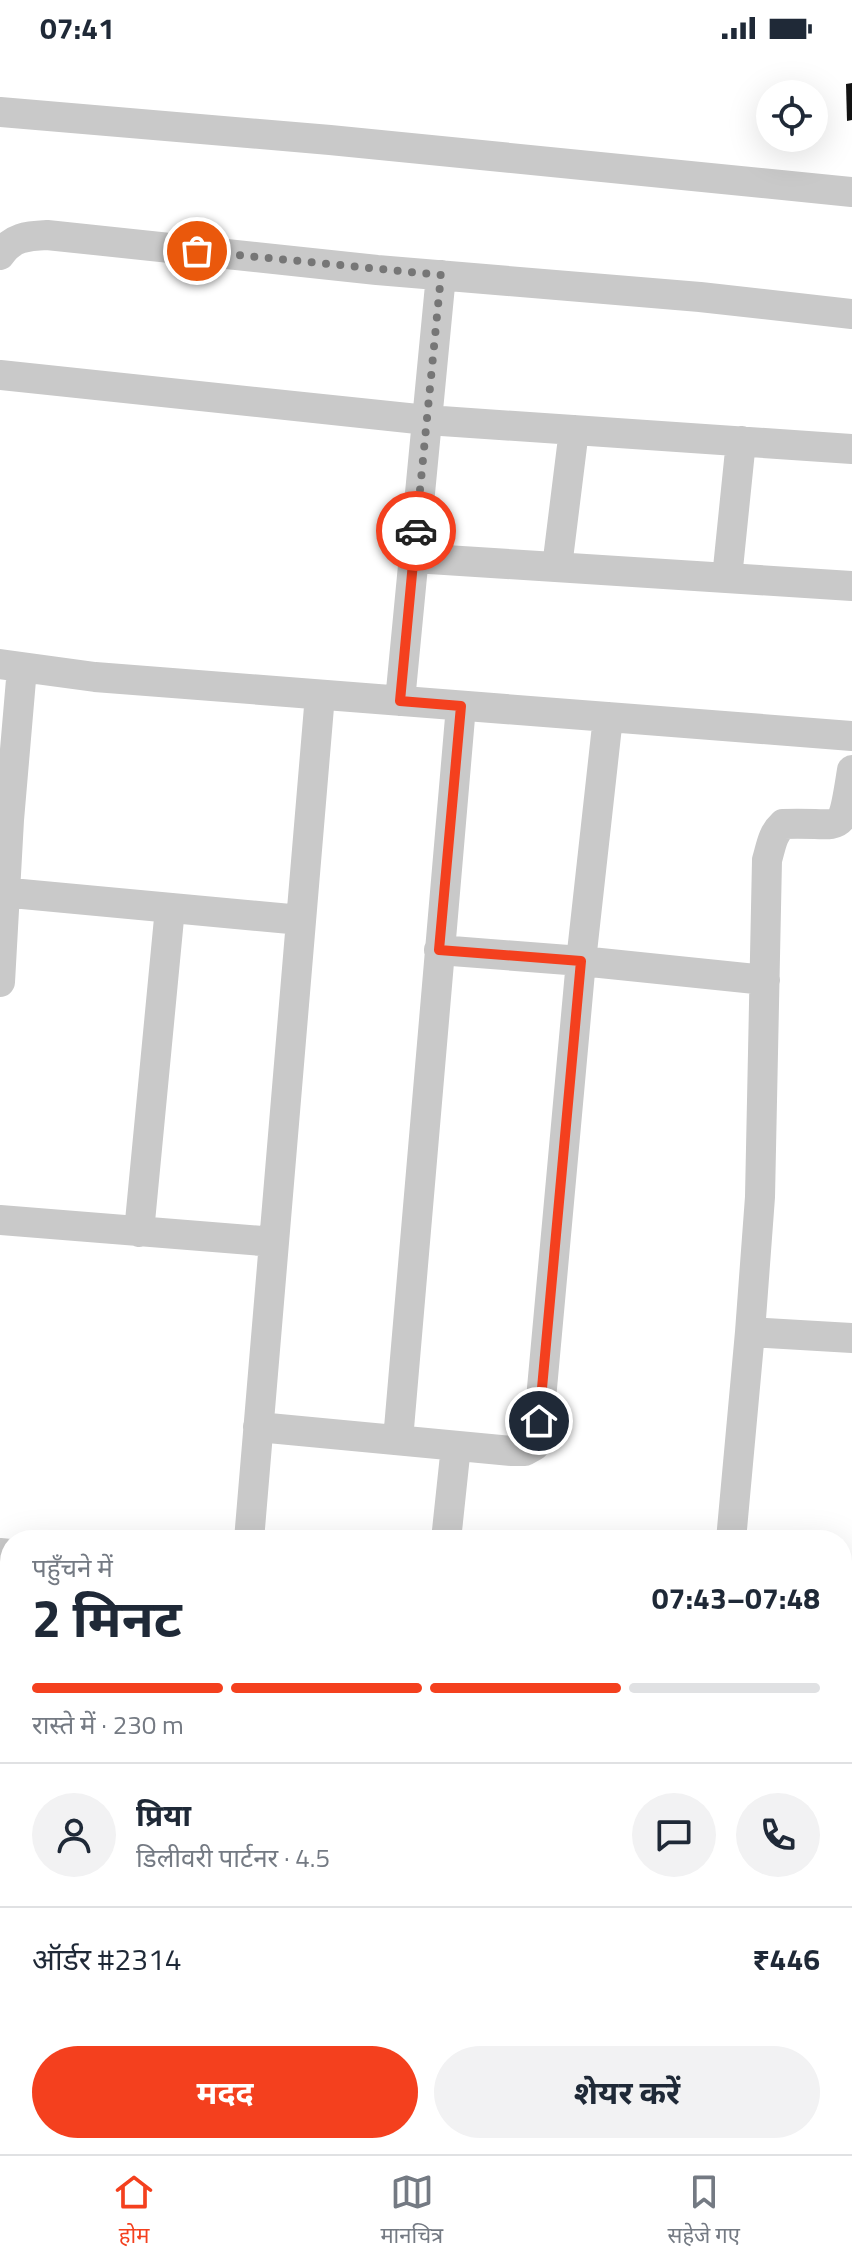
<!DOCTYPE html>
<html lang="hi">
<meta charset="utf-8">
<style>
body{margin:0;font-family:"Titillium Web","Noto Sans Devanagari",sans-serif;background:#f2f2f3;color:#1f2937;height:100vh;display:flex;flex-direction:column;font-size:30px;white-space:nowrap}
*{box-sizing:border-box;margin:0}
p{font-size:26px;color:#747a83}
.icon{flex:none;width:44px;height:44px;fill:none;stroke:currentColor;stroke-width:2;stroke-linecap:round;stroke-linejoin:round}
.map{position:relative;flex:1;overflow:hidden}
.drawer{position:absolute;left:0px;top:1474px;width:852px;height:624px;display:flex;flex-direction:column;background:#fff;border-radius:32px 32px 0 0;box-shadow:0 8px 32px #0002}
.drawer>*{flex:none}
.fabs{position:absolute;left:756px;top:24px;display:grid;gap:16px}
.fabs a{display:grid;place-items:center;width:72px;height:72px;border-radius:50%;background:#fff;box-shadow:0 8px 32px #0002;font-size:40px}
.pin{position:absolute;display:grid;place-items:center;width:68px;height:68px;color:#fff;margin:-34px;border:4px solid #fff;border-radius:50%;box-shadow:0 2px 8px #0007}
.courier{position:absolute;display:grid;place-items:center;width:80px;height:80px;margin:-40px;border:6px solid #f4401e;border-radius:50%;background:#fff;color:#222;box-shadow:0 2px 10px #0007}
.headline em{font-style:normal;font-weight:700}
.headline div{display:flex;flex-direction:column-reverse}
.headline{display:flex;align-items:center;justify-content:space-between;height:136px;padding:0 32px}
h1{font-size:52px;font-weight:700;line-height:60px}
.bar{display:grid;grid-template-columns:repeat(4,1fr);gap:12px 8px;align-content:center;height:96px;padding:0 32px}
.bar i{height:10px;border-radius:6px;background:#e0e1e3}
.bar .active{background:#f4401e}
.bar p{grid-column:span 4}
.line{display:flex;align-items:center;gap:20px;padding:0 32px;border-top:2px solid #e0e1e3}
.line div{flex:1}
.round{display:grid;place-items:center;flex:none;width:84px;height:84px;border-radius:42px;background:#f2f2f3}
.primary-button{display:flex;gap:16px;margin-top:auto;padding:16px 32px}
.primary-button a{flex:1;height:92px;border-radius:48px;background:#f4401e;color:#fff;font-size:32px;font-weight:700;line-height:92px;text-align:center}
.primary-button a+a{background:#f2f2f3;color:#1f2937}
.status{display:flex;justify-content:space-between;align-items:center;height:56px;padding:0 40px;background:#fff;direction:ltr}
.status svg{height:22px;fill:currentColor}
.tabs{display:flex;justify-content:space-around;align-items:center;height:112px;border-top:2px solid #e0e1e3;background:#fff;font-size:22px;color:#747a83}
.tabs a{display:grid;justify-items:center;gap:4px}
.tabs .active{color:#f4401e}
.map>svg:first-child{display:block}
</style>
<div class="status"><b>07:41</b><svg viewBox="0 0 49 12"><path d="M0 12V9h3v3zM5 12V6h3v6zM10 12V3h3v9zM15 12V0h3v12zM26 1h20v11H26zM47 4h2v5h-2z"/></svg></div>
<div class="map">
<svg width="852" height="2098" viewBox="0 0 852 2098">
<rect width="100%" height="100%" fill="#fff"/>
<path fill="#131313" d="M852,27v37l-5,1 -1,-37z"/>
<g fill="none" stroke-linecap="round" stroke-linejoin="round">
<path stroke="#c9c9c9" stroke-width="30" d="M0,56l330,28 522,52
M0,199c12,-18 27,-19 47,-20l330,35 323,27 152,17
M0,319l427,45 425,29
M414,502l438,28
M557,511l17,-137
M727,522l14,-137
M0,608l95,13 757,59
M400,645l41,-426
M0,836l301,28
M439,894l142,11 184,19
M0,926l9,-162 13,-152
M0,1164l274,22
M139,1176l31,-324
M750,1276l102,6
M258,1371l254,24h13l9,-5 5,-25 42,-460 27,-244
M398,1384l63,-734
M249,1484l71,-845
M446,1484l10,-94
M731,1484l19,-208 10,-135 7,-337c4,-13 5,-26 16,-36 63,-3 58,16 69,-54
M0,1497l10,1
M842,1744l10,1
M0,1827l10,-60
M0,1859l10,1
M0,2071l10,2
M114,2088l69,10
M376,2098l1,-10
M660,2098l2,-10"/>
</g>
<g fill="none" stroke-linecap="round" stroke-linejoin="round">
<path stroke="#767676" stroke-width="8" stroke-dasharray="0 14.4" d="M197,195l244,24 -25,256"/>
<path stroke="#f4401e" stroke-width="10" d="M416,475l-16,170 61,5 -22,244 142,11 -42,460"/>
</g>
</svg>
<div class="fabs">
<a><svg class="icon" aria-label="locate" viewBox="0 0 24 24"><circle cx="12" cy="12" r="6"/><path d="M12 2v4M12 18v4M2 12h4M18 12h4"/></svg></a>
</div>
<div class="pin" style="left:197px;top:195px;background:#ea580c"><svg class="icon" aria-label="bag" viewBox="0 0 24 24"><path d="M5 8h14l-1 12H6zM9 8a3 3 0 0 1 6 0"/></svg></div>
<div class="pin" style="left:539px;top:1365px;background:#1f2937"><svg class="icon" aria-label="home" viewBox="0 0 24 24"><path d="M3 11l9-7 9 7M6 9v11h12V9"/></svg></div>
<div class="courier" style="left:416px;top:475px"><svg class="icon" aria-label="car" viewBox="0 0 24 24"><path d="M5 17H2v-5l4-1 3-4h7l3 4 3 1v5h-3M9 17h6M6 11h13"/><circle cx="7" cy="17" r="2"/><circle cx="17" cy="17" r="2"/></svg></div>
<section class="drawer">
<div class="headline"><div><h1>2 मिनट</h1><p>पहुँचने में</p></div><em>07:43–07:48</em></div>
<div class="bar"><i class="active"></i><i class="active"></i><i class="active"></i><i></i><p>रास्ते में · 230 m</p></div>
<div class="line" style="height:144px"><a class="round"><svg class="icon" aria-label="person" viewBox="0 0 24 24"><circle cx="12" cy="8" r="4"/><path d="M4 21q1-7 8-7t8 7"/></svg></a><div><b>प्रिया</b><p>डिलीवरी पार्टनर · 4.5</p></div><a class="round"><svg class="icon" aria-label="chat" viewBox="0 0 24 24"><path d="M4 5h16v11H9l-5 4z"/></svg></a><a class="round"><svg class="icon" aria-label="phone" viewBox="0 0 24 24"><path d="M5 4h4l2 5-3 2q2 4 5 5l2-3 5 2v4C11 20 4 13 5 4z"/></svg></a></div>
<div class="line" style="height:104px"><div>ऑर्डर #2314</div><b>₹446</b></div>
<div class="primary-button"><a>मदद</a><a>शेयर करें</a></div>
</section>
</div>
<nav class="tabs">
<a class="active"><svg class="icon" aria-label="home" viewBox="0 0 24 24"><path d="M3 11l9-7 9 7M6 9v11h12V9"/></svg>होम</a>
<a><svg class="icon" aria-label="map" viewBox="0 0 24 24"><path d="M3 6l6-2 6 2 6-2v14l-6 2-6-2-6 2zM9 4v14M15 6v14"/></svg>मानचित्र</a>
<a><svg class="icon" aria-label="saved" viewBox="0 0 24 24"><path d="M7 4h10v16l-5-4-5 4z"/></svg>सहेजे गए</a>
</nav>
